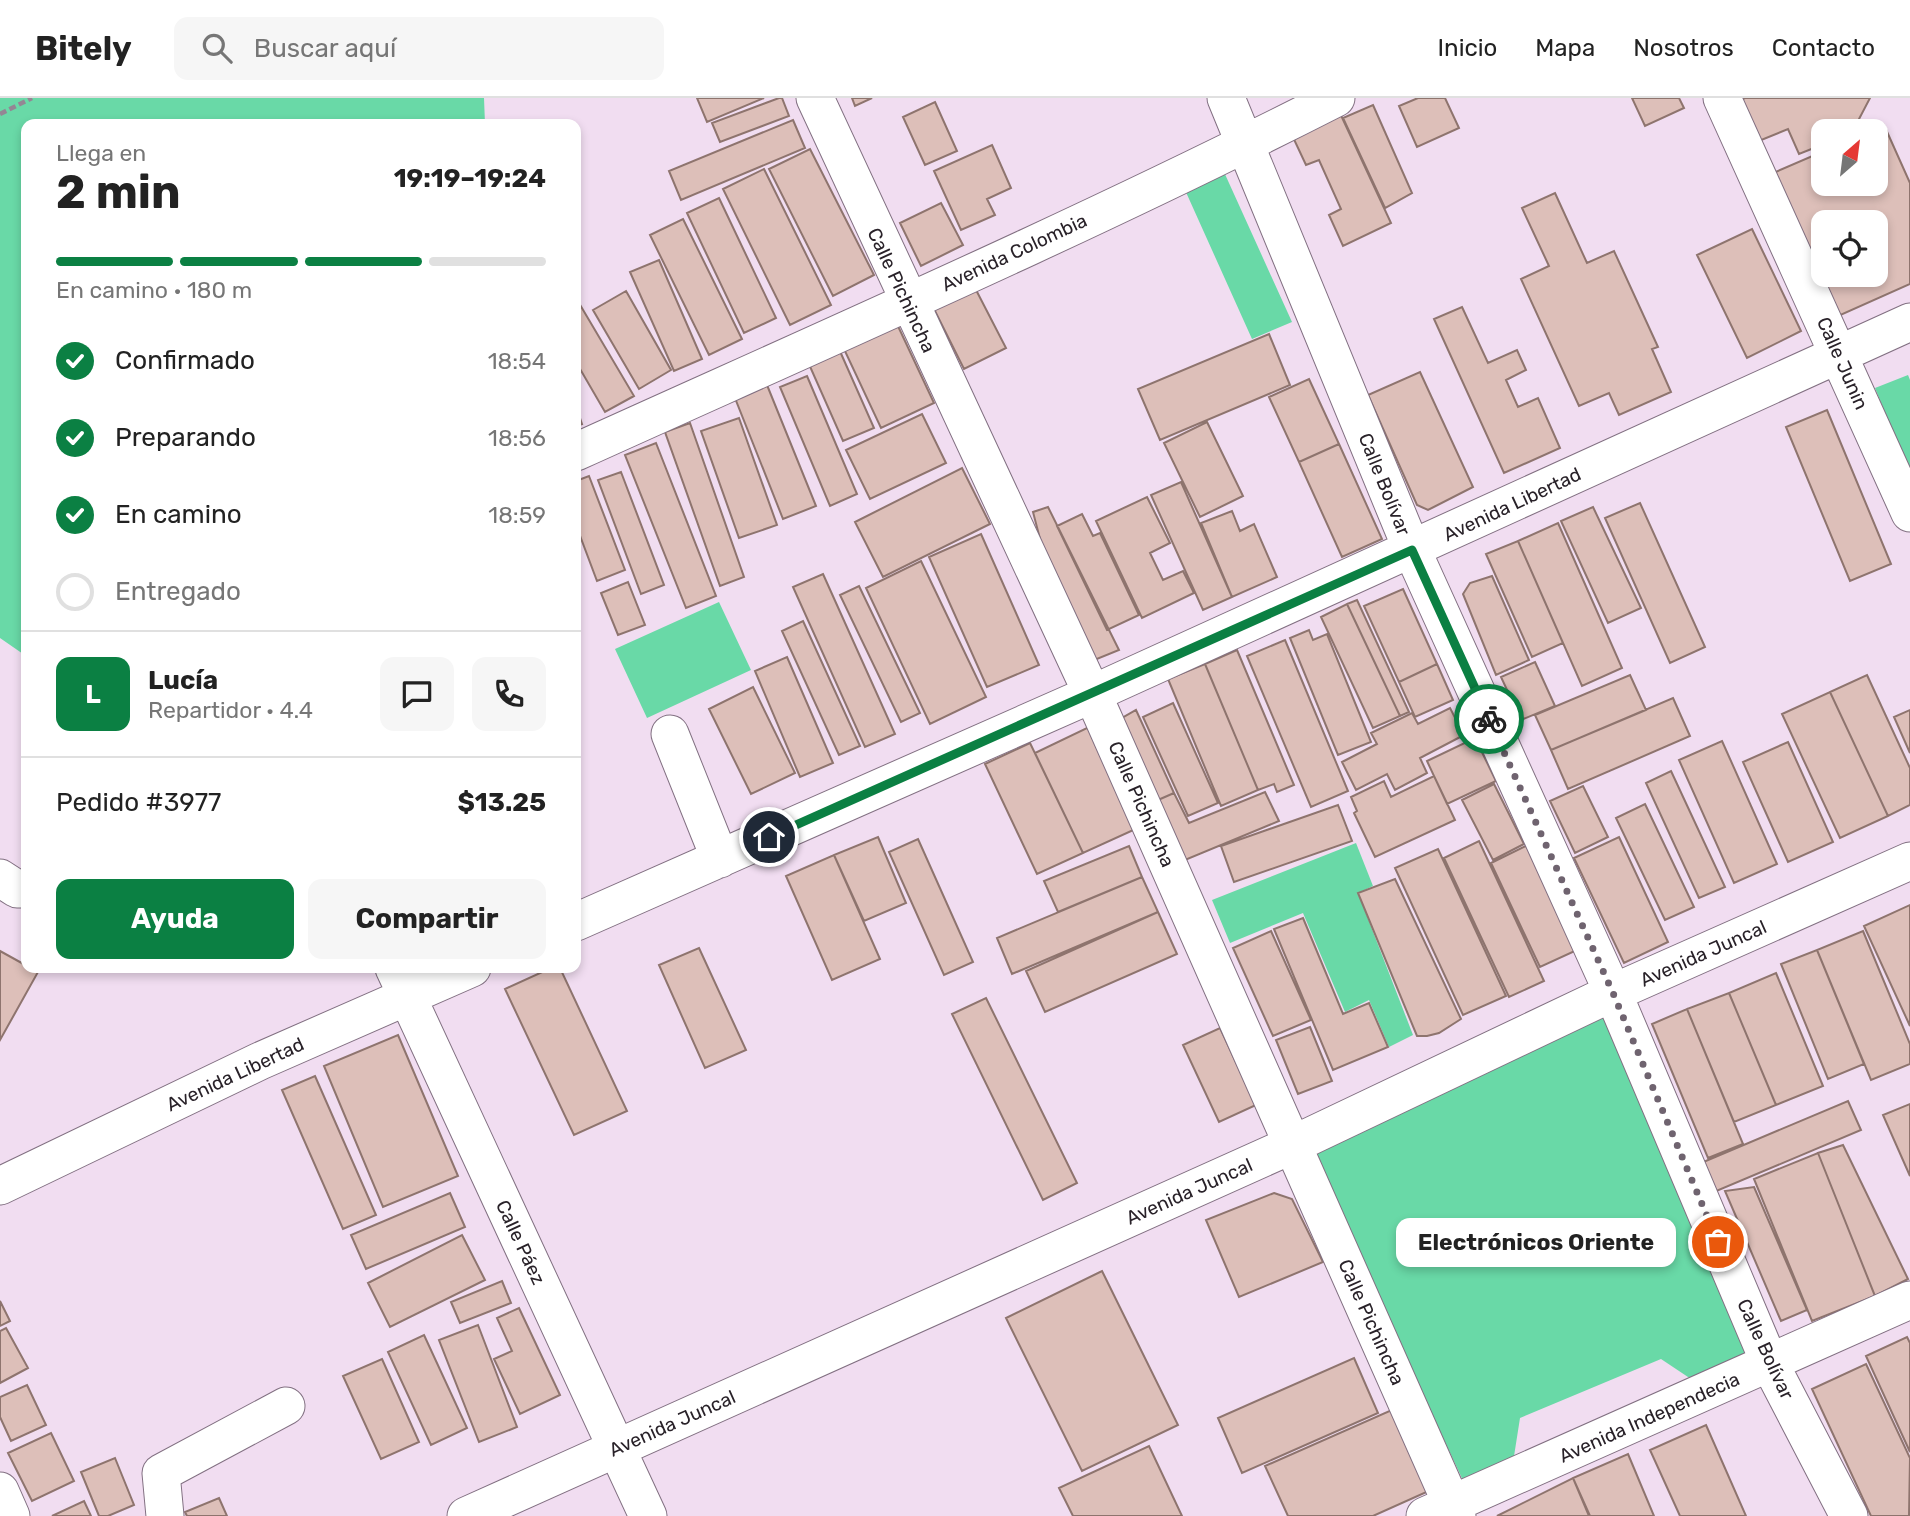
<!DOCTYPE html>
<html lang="es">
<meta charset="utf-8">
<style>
body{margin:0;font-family:Rubik,sans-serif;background:#f6f6f6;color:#222;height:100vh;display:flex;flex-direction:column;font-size:26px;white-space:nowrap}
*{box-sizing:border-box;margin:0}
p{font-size:23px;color:#767676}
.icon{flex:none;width:38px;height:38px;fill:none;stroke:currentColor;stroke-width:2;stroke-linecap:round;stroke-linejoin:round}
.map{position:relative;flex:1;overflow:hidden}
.side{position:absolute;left:21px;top:21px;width:560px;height:854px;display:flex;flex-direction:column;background:#fff;border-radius:14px;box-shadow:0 4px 10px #0003}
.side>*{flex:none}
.needle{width:46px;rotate:28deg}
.fabs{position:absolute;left:1811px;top:21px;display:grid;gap:14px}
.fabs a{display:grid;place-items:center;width:77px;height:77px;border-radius:14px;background:#fff;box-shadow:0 4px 10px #0003;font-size:35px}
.pin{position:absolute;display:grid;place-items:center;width:60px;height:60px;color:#fff;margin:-30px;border:4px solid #fff;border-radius:50%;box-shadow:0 2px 7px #0007}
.courier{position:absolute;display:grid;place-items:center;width:70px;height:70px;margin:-35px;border:5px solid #0b8043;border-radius:50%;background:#fff;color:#222;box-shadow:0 2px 9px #0007}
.bubble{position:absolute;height:49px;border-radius:14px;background:#fff;box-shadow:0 4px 10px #0003;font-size:23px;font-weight:700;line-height:49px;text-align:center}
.summary em{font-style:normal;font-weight:700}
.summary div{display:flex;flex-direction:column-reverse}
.summary{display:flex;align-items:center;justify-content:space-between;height:119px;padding:0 35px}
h1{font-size:46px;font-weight:700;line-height:52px}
.bar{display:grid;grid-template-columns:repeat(4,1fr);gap:10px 7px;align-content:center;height:84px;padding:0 35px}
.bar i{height:9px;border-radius:5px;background:#e0e0e0}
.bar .active{background:#0b8043}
.bar p{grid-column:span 4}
.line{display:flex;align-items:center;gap:18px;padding:0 35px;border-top:2px solid #e0e0e0}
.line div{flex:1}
.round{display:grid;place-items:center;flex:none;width:74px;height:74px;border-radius:14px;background:#f6f6f6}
ol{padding:0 35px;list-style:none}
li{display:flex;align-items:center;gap:21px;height:77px}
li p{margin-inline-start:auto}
li .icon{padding:7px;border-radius:50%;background:#0b8043;color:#fff;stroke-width:4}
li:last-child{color:#767676}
li i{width:38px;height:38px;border:4px solid #e0e0e0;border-radius:50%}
.action{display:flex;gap:14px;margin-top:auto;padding:14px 35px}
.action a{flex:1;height:80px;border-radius:14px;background:#0b8043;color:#fff;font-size:28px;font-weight:700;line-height:80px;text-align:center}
.action a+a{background:#f6f6f6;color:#222}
header{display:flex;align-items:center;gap:42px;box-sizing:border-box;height:98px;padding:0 35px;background:#fff;border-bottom:2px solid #e0e0e0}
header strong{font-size:33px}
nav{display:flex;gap:38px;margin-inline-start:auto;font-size:24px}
.search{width:490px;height:63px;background:#f6f6f6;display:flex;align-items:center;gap:18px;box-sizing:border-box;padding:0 24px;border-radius:14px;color:#767676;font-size:26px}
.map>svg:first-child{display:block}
</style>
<header>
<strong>Bitely</strong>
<div class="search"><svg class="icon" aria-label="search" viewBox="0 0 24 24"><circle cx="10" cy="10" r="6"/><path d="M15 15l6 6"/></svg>Buscar aquí</div>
<nav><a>Inicio</a><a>Mapa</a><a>Nosotros</a><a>Contacto</a></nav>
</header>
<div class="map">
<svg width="1910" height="1418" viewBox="0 0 1910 1418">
<rect width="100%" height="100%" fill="#f1ddf1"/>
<path fill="#69d9a7" d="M0,0h484l1,26h-459v532l-26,-18z
M1224,74l68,150 -40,17 -67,-149z
M1908,277l2,5v94l-35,-86z
M719,504l32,68 -104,48 -32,-69z
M1356,745l17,43 -15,7 55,142 -24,12 -20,-47 -24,12 -42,-99 -73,30 -18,-43z
M1612,915l139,351 -51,21 -39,-26 -141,59 -8,51 -45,20 -157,-335z"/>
<path fill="#ddbfb9" stroke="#8e746e" stroke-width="2" fill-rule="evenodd" d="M697,0h67l-57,24z
M779,0h3l7,18 -69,26 -8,-19z
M852,0h20l-17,8z
M1418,0h27l14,30 -42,19 -18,-41z
M1632,0h47l5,10 -39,18z
M1745,0h125l-12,23 -21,10h-13v13l-25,10 -11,-25 -34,14 -18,-41z
M935,4l22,49 -32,14 -22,-48z
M1373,7l39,88 -27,15 -42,-90z
M1339,13l52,112 -48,23 -14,-31 12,-6 -22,-49 -13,5 -15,-32z
M793,22l12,28 -124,52 -12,-29z
M1884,27l26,58v101l-74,33 -65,-143 53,-23v33h52v-53h-7zM1824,124h52v53h-52z
M992,47l19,43 -24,11 8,16 -34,15 -27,-59z
M810,51l64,126 -41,21 -64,-127z
M764,71l67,136 -41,20 -67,-136z
M1555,95l32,70 27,-12 44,96 -6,2 19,43 -52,23 -10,-22 -30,13 -58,-127 28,-13 -27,-58z
M719,100l57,120 -32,15 -57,-120z
M941,105l22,42 -42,21 -21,-43z
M683,121l59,120 -33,16 -59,-120z
M1752,131l49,102 -54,27 -50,-103z
M659,162l43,99 -28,12 -44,-99z
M974,188l32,62 -42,21 -31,-62z
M626,193l45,79 -32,19 -46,-79z
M576,200l58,98 -29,16 -29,-50z
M1462,209l26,56 29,-13 9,20 -20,10 12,27 20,-9 22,50 -56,25 -70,-154z
M897,226l37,79 -53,25 -37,-79z
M1269,236l21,51 -130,55 -22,-51z
M839,251l35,79 -31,13 -35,-79z
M1420,274l53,115 -45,23 -11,-5 -49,-110z
M807,278l50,118 -27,12 -50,-119z
M1309,281l30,65 -40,18 -30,-65z
M767,287l49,121 -33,13 -48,-121z
M576,308l6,18 -6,2z
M1827,312l64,154 -41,17 -64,-154z
M922,316l24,49 -76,36 -24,-49z
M739,320l38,107 -38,13 -38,-107z
M1207,324l36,74 -43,21 -36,-74z
M690,325l54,154 -24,9 -55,-154z
M656,345l60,153 -30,12 -61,-153z
M1339,346l43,95 -40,18 -43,-95z
M962,370l28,56 -107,53 -28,-55z
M621,374l43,113 -23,9 -43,-114z
M589,378l36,94 -28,11 -21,-56v-44z
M1181,384l51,115 -29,13 -52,-115z
M1147,399l23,46 -20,10 13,27 20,-9 11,22 -52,25 -46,-97z
M1640,405l65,144 -35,16 -65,-145z
M1048,409l71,143 -32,13 -35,-78 -19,-73z
M1593,409l48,101 -33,15 -47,-102z
M1232,413l8,20 14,-7 23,53 -45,20 -31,-74z
M1082,416l11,22 7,-3 39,82 -32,15 -50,-104z
M1558,425l64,145 -40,18 -64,-145z
M981,436l58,131 -52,22 -58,-130z
M1518,443l45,102 -31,14 -46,-103z
M921,463l65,136 -56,27 -64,-136z
M823,476l72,160 -30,13 -72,-160z
M1492,478l37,84 -33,15 -33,-81 7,-11z
M628,484l17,43 -27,10 -17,-42z
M859,488l61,127 -19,9 -61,-127z
M1403,491l34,75 -38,18 -35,-76z
M1357,502l52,112 -9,4 -53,-112z
M1347,506l53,112 -27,12 -52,-111z
M803,523l57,125 -21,9 -57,-124z
M1309,532l4,10 14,-6 44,108 -33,13 -48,-117z
M1285,542l63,151 -37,16 -64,-151z
M1237,552l57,135 -17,7 -3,-8 -16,6 -53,-126z
M787,559l46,106 -33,14 -45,-106z
M1535,564l20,44 -34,14 -20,-43z
M1205,566l53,126 -37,16 -53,-127z
M1437,566l16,36 -38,17 -16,-35z
M1630,577l16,35 -95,40 -16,-35z
M1867,577l43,93v37l-22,11 -58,-124z
M753,589l42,86 -44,21 -42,-85z
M1830,594l58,124 -48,22 -58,-124z
M1673,600l17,38 -122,53 -17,-39z
M1173,605l45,100 -30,13 -45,-99z
M1450,610l14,27 -44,23 7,15 -32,17 -8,-16 -31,16 -14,-28 35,-18 -6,-11 41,-20 6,11z
M1136,612l38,83 -16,7 -36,-82z
M1910,612v43l-16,-36z
M1089,629l51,100 -57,26 -48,-100z
M1475,640l21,43 -49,23 -20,-43z
M1722,643l55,123 -43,19 -55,-123z
M1788,644l45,100 -45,20 -45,-100z
M1030,645l53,110 -46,21 -52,-110z
M1671,673l54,116 -26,11 -53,-115z
M1434,678l21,44 -80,37 -21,-44 3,-2 -6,-14 33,-16 7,16z
M1494,686l30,60 -31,16 -31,-60z
M1583,688l25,51 -33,16 -25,-52z
M1265,694l14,29 -94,39 -27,-60 16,-7 15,30z
M1645,706l49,103 -29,13 -49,-102z
M1338,707l14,36 -118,41 -13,-36z
M878,739l28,66 -42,18 -30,-66z
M1619,739l49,105 -44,21 -50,-105z
M918,741l55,123 -29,13 -55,-123z
M1479,743l65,140 -35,16 -65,-139z
M1528,747l49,105 -37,17 -49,-104z
M1129,748l13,31 -84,35 -14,-31z
M1438,751l68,147 -43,19 -68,-147z
M834,757l46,104 -48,21 -46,-104z
M1142,779l16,35 -146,62 -15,-36z
M1395,781l66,140 -22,14 -12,3h-10l-59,-143z
M1910,807v121l-46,-100z
M1158,814l19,42 -132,58 -19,-41z
M1303,820l40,96 26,-11 19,44 -55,23 -59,-141z
M1271,833l40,89 -38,16 -40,-88z
M1863,833l47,113v20l-39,16 -54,-130z
M699,850l47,102 -41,18 -46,-103z
M1817,852l47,114 -36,15 -47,-115z
M0,853l38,21 -38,68z
M551,870h9l67,143 -53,24 -69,-146z
M1776,875l47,113 -47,19 -47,-112z
M1729,895l47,112 -42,17 -47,-113z
M986,900l91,185 -34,17 -91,-186z
M1687,911l56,135 -35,14 -56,-134z
M1310,929l22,54 -34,13 -22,-54z
M1220,930l36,77 -37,17 -36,-77z
M398,937l60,141 -75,31 -59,-141z
M315,978l61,139 -33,14 -61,-139z
M1848,1003l13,29 -147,62 -13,-29z
M1910,1006v72l-27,-61z
M1843,1047l65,134 -33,17 -57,-143z
M1818,1055l57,143 -63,25 -58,-142z
M1754,1089l53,123 -26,11 -56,-130z
M450,1095l15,34 -99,42 -15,-34z
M1274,1095l18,6 31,63 -84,35 -33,-77z
M462,1137l23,45 -95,47 -22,-44z
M1102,1173l76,154 -96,46 -76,-153z
M502,1183l9,22 -51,20 -9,-21z
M0,1203l10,20 -10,5z
M519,1210l41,87 -40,19 -26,-55 18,-8 -15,-33z
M478,1227l39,102 -38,15 -40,-102z
M6,1230l22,40 -28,15v-52z
M424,1237l43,93 -36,17 -43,-93z
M1907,1239l3,6v109l-44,-96z
M1354,1260l24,55 -136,60 -24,-55z
M382,1261l37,83 -38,17 -38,-83z
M1866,1266l44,94 -1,58h-38l-59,-127z
M27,1287l19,40 -35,16 -11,-24v-20z
M1394,1311l37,81 -58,26h-85l-23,-50z
M1706,1327l40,91h-66l-30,-66z
M51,1335l23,48 -42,20 -24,-48z
M1149,1348l33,70h-109l-14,-28z
M1628,1356l26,62h-64l-17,-38z
M115,1360l19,47 -26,11h-9l-18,-44z
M1573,1380l16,38h-92z
M219,1400l8,18h-40l-2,-4z
M84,1403l7,15h-39z"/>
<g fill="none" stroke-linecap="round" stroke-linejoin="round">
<g stroke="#827082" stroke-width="39">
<path id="minor" d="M815,0l286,615 356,803
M1226,0l186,452 201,443 157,371 79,152
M1722,0l188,415
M576,354c254,-115 511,-227 760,-354
M670,636l50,125
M0,780l17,11h9
M576,824l516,-228 818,-372
M394,870l254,548
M0,1088l260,-125 212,-93
M0,1393l11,25
M165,1418l-4,-43 125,-67
M466,1418l828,-372 303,-144 313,-139
M1425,1418l485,-216"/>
</g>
<path stroke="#948694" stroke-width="4.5" stroke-dasharray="7 3.5" stroke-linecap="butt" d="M0,16l32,-16"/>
<use href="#minor" stroke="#fff" stroke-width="37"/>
</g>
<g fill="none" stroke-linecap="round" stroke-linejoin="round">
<path stroke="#6f636f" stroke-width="7" stroke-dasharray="0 12.6" d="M1489,621l124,274 105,249"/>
<path stroke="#0b8043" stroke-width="9" d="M769,739l643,-287 77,169"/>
</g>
<g text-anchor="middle" stroke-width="6" stroke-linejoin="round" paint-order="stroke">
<g font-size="19" fill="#292229" stroke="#fff">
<text transform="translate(1014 154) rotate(-25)" y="7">Avenida Colombia</text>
<text transform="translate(902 192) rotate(65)" y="7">Calle Pichincha</text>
<text transform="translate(1843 265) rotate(66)" y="7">Calle Junin</text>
<text transform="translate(1385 386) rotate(68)" y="7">Calle Bolívar</text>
<text transform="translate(1512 406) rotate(-25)" y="7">Avenida Libertad</text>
<text transform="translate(1142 706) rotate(66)" y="7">Calle Pichincha</text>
<text transform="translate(1703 855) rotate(-24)" y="7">Avenida Juncal</text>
<text transform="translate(235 976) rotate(-25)" y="7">Avenida Libertad</text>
<text transform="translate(1189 1093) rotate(-24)" y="7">Avenida Juncal</text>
<text transform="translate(521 1144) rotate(65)" y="7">Calle Páez</text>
<text transform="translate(1372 1224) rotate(66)" y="7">Calle Pichincha</text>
<text transform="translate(1766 1251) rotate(65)" y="7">Calle Bolívar</text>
<text transform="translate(1649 1319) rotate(-24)" y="7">Avenida Independecia</text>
<text transform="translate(672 1325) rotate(-24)" y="7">Avenida Juncal</text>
</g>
</g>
</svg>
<div class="fabs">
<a><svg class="needle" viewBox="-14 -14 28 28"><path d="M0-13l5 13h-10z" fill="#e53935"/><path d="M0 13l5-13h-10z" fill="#767676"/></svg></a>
<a><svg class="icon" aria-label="locate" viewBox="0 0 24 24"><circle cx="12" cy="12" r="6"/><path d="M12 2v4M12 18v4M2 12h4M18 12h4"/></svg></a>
</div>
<div class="pin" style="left:1718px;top:1144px;background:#ea580c"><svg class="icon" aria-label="bag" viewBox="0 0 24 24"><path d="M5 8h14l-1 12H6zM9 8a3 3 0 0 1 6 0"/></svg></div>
<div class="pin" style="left:769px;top:739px;background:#1f2937"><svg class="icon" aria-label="home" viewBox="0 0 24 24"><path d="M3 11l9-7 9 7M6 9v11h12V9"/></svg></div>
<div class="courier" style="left:1489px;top:621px"><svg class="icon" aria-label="bike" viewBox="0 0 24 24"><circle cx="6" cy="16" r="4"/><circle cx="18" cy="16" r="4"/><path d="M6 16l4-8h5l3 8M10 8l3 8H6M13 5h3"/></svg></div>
<div class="bubble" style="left:1396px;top:1120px;width:280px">Electrónicos Oriente</div>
<section class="side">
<div class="summary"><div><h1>2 min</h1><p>Llega en</p></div><em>19:19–19:24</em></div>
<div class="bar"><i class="active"></i><i class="active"></i><i class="active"></i><i></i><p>En camino · 180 m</p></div>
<ol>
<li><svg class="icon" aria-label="check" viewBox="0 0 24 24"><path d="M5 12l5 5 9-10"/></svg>Confirmado<p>18:54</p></li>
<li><svg class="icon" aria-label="check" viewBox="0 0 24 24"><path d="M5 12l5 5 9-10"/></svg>Preparando<p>18:56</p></li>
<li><svg class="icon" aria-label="check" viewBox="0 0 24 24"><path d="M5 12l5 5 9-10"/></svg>En camino<p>18:59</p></li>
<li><i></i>Entregado</li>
</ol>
<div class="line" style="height:126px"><b class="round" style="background:#0b8043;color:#fff">L</b><div><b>Lucía</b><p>Repartidor · 4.4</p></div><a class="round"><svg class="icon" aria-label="chat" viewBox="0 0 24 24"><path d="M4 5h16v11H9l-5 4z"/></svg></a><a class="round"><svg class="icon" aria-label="phone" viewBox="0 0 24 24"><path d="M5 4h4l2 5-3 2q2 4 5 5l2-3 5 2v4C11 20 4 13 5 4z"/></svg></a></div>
<div class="line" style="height:91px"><div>Pedido #3977</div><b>$13.25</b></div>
<div class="action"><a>Ayuda</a><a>Compartir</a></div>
</section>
</div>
